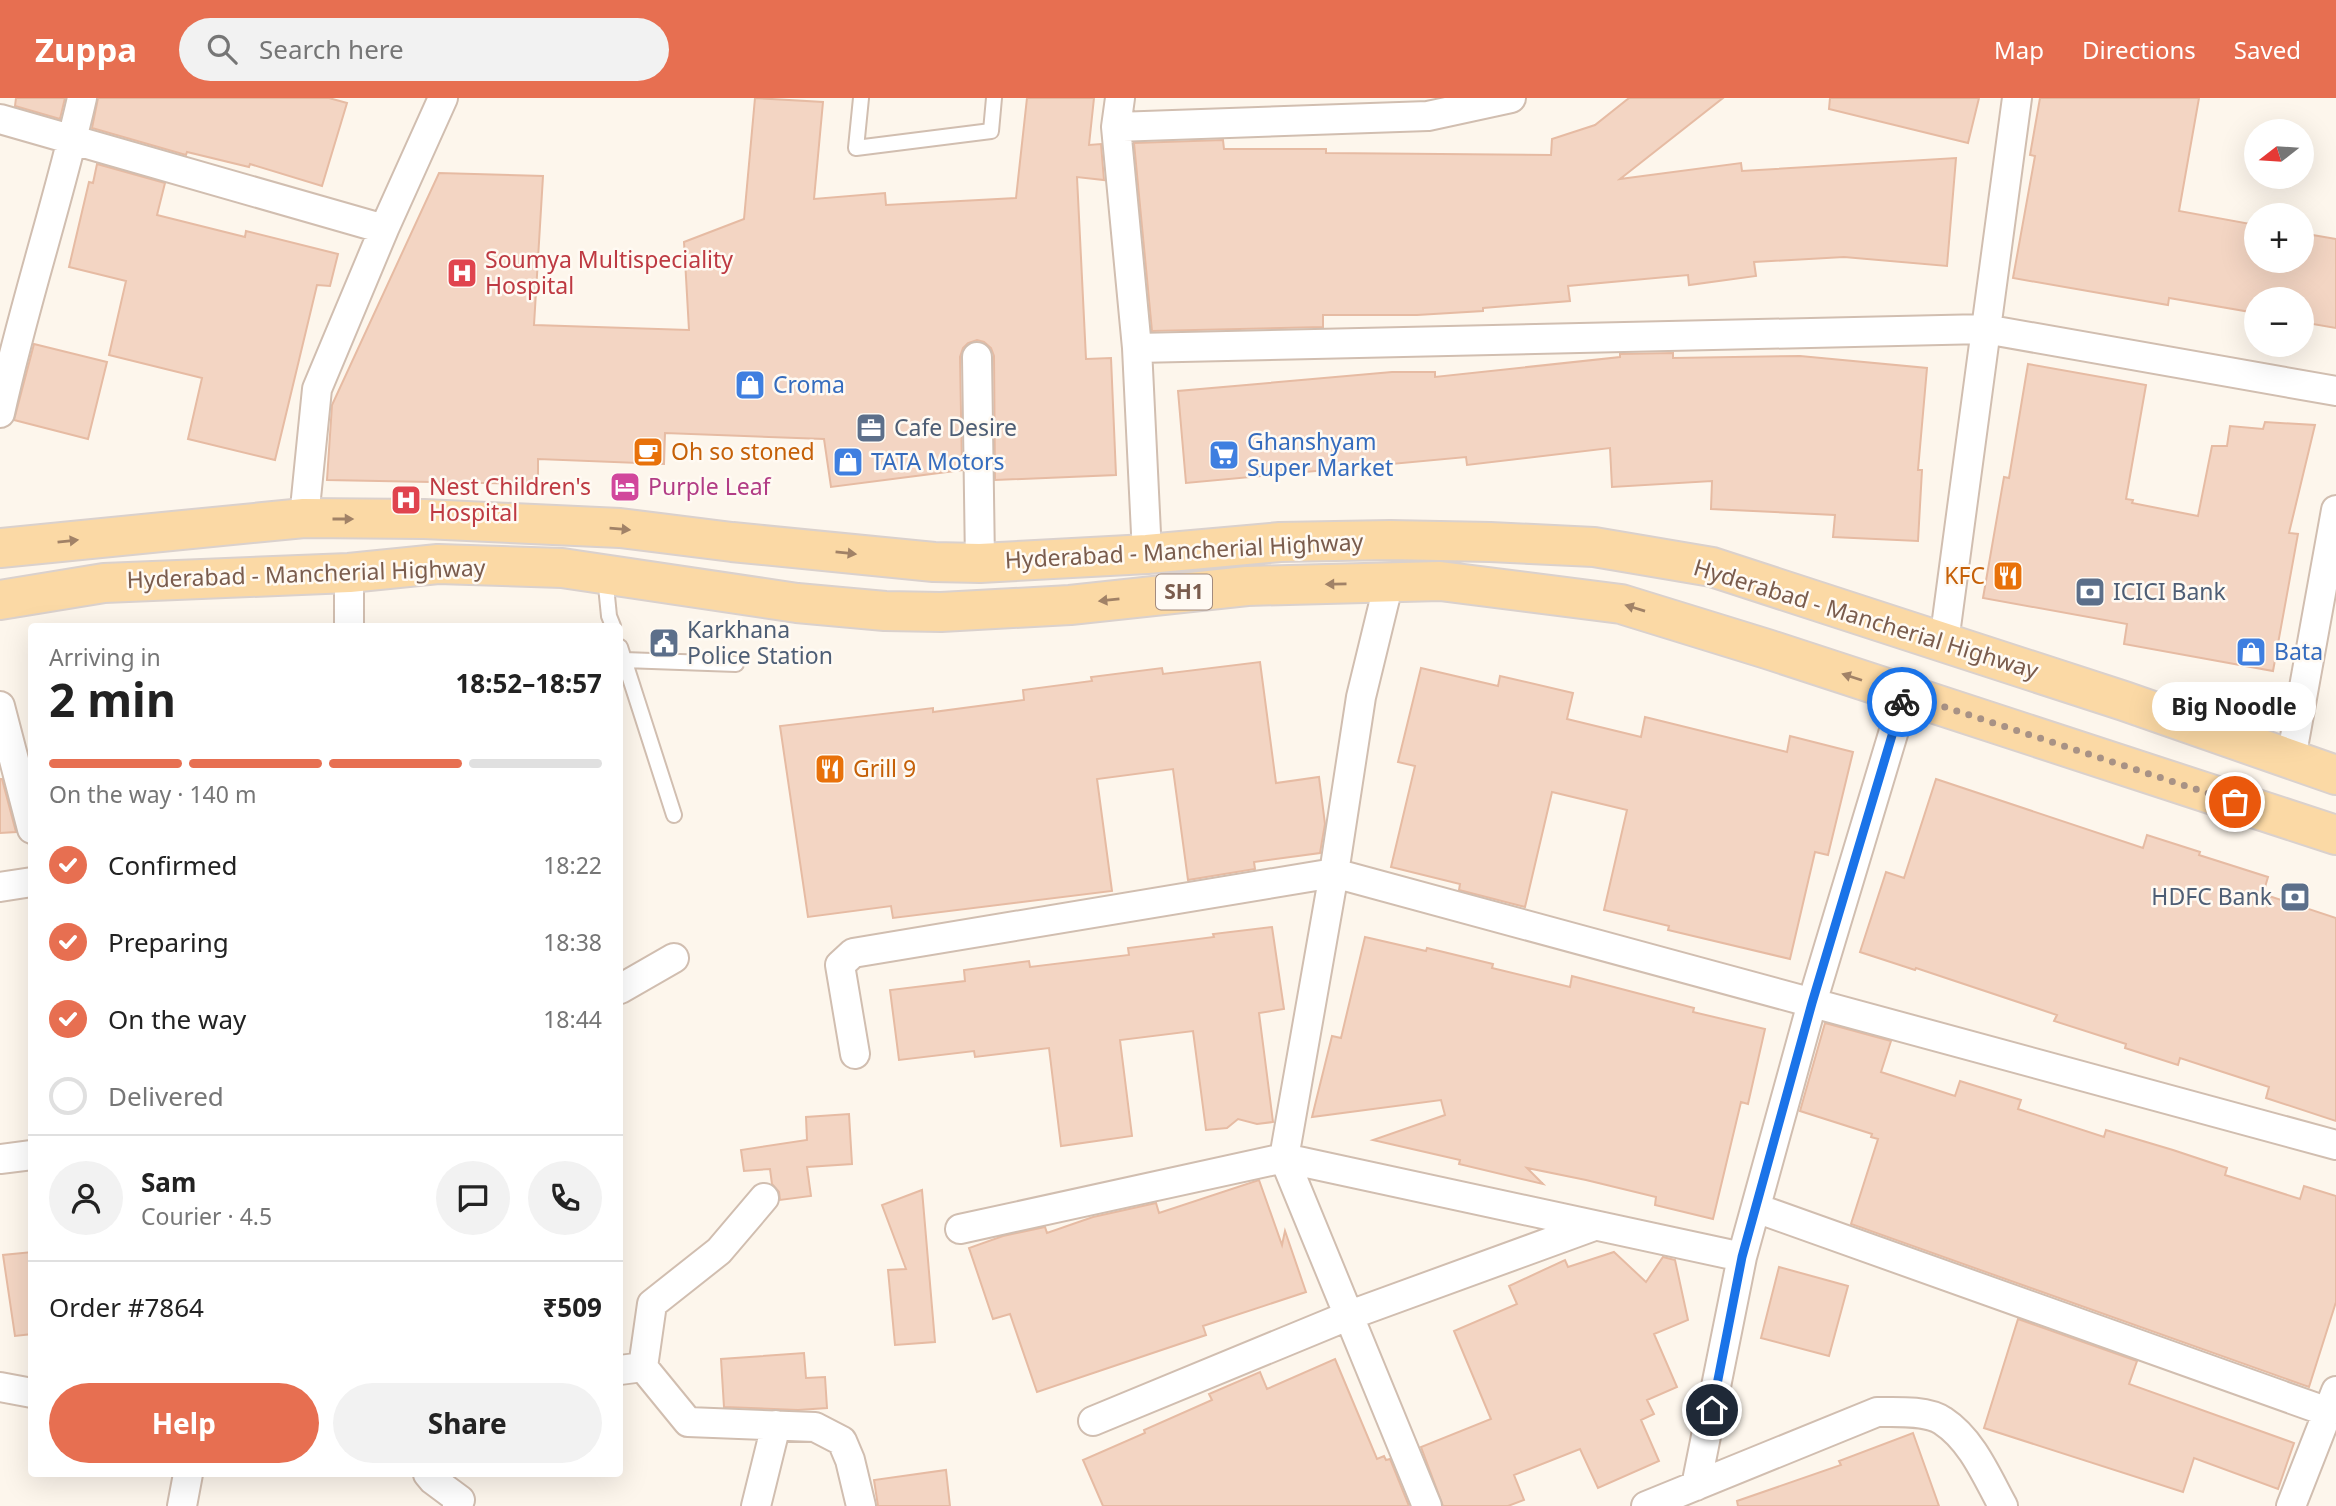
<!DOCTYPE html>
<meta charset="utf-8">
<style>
body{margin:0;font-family:"Noto Sans",sans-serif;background:#f2f2f2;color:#222;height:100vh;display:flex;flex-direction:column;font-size:26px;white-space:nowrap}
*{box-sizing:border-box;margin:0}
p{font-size:23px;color:#767676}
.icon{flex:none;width:38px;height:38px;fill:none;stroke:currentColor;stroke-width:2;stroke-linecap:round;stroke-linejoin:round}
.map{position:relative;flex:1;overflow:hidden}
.drawer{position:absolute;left:28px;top:525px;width:595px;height:854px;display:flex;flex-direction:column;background:#fff;border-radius:7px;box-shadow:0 7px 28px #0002}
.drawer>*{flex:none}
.needle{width:46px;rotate:253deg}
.fabs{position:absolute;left:2244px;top:21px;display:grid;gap:14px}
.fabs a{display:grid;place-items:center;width:70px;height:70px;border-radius:50%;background:#fff;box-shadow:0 7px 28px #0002;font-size:35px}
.pin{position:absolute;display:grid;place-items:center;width:60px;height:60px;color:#fff;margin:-30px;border:4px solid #fff;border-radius:50%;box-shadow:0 2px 7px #0007}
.courier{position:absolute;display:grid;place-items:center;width:70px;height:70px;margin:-35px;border:5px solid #1a73e8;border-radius:50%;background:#fff;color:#222;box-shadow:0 2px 9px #0007}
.bubble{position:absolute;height:49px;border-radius:24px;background:#fff;box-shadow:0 7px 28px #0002;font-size:23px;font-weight:700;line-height:49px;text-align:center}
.headline em{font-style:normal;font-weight:700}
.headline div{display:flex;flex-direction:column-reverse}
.headline{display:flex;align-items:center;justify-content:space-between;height:119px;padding:0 21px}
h1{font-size:46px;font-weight:700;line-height:52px}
.bar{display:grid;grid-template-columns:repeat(4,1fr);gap:10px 7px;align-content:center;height:84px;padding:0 21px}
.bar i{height:9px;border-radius:5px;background:#e0e0e0}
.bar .selected{background:#e76f51}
.bar p{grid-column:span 4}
.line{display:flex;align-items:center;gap:18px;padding:0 21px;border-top:2px solid #e0e0e0}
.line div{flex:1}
.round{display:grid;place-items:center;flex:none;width:74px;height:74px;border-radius:37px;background:#f2f2f2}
ol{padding:0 21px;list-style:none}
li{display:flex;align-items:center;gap:21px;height:77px}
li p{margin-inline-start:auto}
li .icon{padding:7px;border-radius:50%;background:#e76f51;color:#fff;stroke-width:4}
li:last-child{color:#767676}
li i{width:38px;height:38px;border:4px solid #e0e0e0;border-radius:50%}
.primary-button{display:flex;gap:14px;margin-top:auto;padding:14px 21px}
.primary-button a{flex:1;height:80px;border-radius:42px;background:#e76f51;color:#fff;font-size:28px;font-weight:700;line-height:80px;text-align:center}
.primary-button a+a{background:#f2f2f2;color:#222}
header{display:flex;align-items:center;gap:42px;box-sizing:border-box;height:98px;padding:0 35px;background:#e76f51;color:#fff}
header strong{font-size:33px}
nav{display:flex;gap:38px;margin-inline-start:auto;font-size:24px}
.search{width:490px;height:63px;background:#f2f2f2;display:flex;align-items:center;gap:18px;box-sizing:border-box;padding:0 24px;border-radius:38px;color:#767676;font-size:26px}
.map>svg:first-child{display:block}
</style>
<header>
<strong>Zuppa</strong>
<div class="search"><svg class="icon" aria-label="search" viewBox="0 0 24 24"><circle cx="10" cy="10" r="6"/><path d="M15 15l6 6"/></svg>Search here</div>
<nav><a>Map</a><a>Directions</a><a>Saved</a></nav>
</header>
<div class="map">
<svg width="2336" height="1408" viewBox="0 0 2336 1408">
<rect width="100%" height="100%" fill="#fdf6ec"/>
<path fill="#f3d5c3" stroke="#e6bba3" stroke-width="2" d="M16,0h49l-5,21 -45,-13z
M98,0h231l18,5 -25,83 -72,-22 -1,3 -62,-15 -1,3 -94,-27z
M755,0l68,4 -9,97 71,-6 1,12 130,-7 11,-100h67l-5,47 12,-1 3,36 -27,-3 9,182 25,-1 5,117 -121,5 -1,-124 -3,-8 -7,-6 -7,-2 -9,3 -5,5 -3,9 2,113 -131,17 -7,-48 -159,-6 -1,31 -126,-5v25l-211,-4 5,-75 107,-232 104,3 -9,149 155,5 -5,-88 60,-23z
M1629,0h94l-103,81 121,-16 1,8 214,-13 -9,108 -103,-9 -90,5 2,14 -67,9 -1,-10 -120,11 2,15 -87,7v3l-66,4h-94v12l-171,4 -18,-188 89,-3 1,9h102v4l225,2 1,-16 43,-14z
M1830,0h149l-11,45 -139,-34z
M2040,0h159l-20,113 77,14v36h45v-28l35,6v89l-35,-6v-23h-45v14l-87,-15 -1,7 -155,-27 22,-122 -5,-1z
M97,66l68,19 -8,32 88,22 1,-6 92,23 -8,32 -13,-1 -42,175 -87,-21 14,-61 -93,-23 17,-74 -57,-14 20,-85 4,1z
M34,246l73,18 -19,77 -74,-19z
M1673,255v5l127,-2 127,12 -9,102h4l-4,71 -85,-4 2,-22 -124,-6 1,-28 -100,6 -2,-39 -143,17 -1,-8 -280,26 -8,-92 214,-19h43v5l185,-20v-3z
M2028,266l118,21 -20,114 7,1 -1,3 66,13 14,-70h15l3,-20 33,3 2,-7 50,3 -26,108 9,1 -25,137 -149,-27 3,-20 -144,-26 21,-121 5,1z
M1260,564l16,121 43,-6 6,47 -5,29 -66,9 1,7 -67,11 -15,-111 -76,10 15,112 -219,27 -2,-12 -83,11 -28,-191 153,-18v4l91,-12 -1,-10 69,-9 -1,-4 71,-9 1,6z
M1421,570l77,18 2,-10 73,17 -6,26 74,18 4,-20 142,35 3,-16 63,16 -25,103 -13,-3 -25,107 -122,-29 1,-4 -65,-16 23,-100 -75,-18 -27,115 -66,-17 1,-6 -69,-17 24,-101 -17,-4z
M0,681h2l14,53 -16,1z
M1936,681l207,69 4,-13 53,17 -1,3 69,22 -5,17 73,24v203l-70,-23 3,-11 -89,-29 -2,7 -53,-17 1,-4 -72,-23 3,-6 -141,-47 -1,2 -55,-18 26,-80 18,6z
M1272,829l12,82 -25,4 14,109 -16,2 -19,-5 -11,9 -21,2 -13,-99 -73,9 12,96 -71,10 -12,-98 -74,9 -1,-6 -75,9 -9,-70 75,-9 -1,-11 65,-9 1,6 99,-12 -1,-7 86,-11 -1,-3z
M1365,839l61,14 1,-3 66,16 -1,4 78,19 2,-11 122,32 -1,4 72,17 -17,75 -7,-2 -28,117 -58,-14 1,-8 -70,-17 -59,-12 16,16 -84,-20 1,-4 -87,-20 72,-25 -4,-15 -129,17 20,-81 9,2z
M1825,925l66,18 -10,31 74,24 5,-15 61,19 -3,9 86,28 2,-7 67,20 54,18 -2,7 75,24 4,-13 32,10v106l-27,85 -458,-163 27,-85 -7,-2 1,-3 -72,-23z
M849,1016l3,50 -45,3 4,29 -31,4 -1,-8 -7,-8 -2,-15 -26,2 -3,-21 66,-10 -1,-23z
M1259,1082l23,65 3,-14 21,61 -103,34 3,9 -169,57 -27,-78 -17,5 -24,-71 34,-12 42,-9 2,6 46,-16 63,-14 3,10z
M922,1092l13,152 -40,3 -7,-75 18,-1 -24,-64z
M32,1154v82l-17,2 -12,-81z
M1614,1154l32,30 17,-25 12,3 13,60 -34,14 23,53 -30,13 7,14 -13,6 18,41 -61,27 -18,-39 -66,26 10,25 -16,6h-65l-22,-59 70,-28 -37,-88 63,-27 -8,-18 56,-26 3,7z
M1779,1169l69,19 -19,70 -68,-18z
M2018,1221l119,42 -8,23 165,59 -16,46 -84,-31 -11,34 -199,-64z
M804,1255l2,25 19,-1 2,31 -29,2 -74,-3 -3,-48z
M1335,1261l42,100 7,-3 2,4 4,-1 19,47h-306l-20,-46 62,-27 -1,-3 68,-30 -3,-6 51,-22 7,17z
M1913,1335l26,73h-201l-1,-5 104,-36 -2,-4z
M946,1372l4,36h-72l-4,-26z"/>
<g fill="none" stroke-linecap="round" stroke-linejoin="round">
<g stroke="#d1beb0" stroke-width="18">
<path id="service" d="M861,0l-5,50 135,-17 3,-33
M605,478l4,40 4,10
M620,549l54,168
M624,562l112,4"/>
</g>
<g stroke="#d1beb0" stroke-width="32">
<path id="minor" d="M1120,0l-4,29 21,221 10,206
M0,21l384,110
M1116,29l312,-11 83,-18
M1137,250l848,-19 351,62
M977,259l3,206
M0,315c23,-106 58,-209 82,-315
M304,420l13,-129 67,-160 59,-131
M1389,484l-28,115 -27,176 -50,285 143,348
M349,528v-53
M1944,544l73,-544
M0,608l32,123
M2291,661l45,-249
M0,789l32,-5
M620,891l54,-31
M855,956l-15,-89 13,-12 481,-80 1002,272
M0,1061l32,-4
M1756,1110l572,204
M960,1131l324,-71 458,99
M643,1269l9,-63 67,-53 45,-53
M620,1272l23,-3 45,55 127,5 27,14 8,19 11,46
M0,1289l32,6
M1093,1323l257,-106 244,-89
M428,1376l5,6 27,20 -3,6
M1696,1388l46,-229 70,-254 93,-309
M182,1408l6,-32
M756,1408l20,-81
M1646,1408l231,-94c18,0 50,-2 66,9 29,19 44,56 60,85
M2291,1408l45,-115"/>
</g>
<g stroke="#dad1cd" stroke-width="42">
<path id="primary" d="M0,450l304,-30 120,1 196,9 112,14 202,20 46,1 167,-9 133,-12 110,-2 100,2 104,5 118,20 412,134 212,74
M0,502l104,-17 245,-10 89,-9 124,4 235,35 88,8 56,1 129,-7 177,-19 193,-5 181,23 146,45 569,186"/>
</g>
<use href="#service" stroke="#fff" stroke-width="14"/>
<use href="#minor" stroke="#fff" stroke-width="28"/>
<use href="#primary" stroke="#fbd9a5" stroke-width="38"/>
</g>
<defs><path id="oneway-solid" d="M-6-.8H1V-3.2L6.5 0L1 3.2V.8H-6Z" transform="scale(1.75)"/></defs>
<g fill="#a18267">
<use href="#oneway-solid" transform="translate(343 421)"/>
<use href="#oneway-solid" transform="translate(620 431) rotate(5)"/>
<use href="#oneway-solid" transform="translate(68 443) rotate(-6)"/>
<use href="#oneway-solid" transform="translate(846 455) rotate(6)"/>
<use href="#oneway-solid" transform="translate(1336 486) rotate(179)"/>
<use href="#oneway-solid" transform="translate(1109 502) rotate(174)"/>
<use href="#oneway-solid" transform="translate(1635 510) rotate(-163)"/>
<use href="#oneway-solid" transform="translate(1852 579) rotate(-162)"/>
</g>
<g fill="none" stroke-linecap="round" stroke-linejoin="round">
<path stroke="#a89285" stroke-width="7" stroke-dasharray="0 12.6" d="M1902,604l3,-8 330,108"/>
<path stroke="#1a73e8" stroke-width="9" d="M1712,1312l30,-153 70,-254 90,-301"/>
</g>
<defs>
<g id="hospital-square" transform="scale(1.575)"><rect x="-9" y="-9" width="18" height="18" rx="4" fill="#e0444e" stroke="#fffaf3"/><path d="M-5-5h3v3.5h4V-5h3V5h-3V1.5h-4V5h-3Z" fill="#fff"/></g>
<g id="shop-square" transform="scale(1.575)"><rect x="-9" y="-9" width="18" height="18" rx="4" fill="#3f7fe0" stroke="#fffaf3"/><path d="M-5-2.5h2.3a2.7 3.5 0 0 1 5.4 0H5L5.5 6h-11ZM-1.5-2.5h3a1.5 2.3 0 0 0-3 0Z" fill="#fff"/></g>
<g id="office-square" transform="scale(1.575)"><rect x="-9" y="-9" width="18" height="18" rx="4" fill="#5c6f8a" stroke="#fffaf3"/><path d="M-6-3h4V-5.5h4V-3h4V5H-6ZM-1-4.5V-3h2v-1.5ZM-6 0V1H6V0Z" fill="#fff"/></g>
<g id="cafe-square" transform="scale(1.575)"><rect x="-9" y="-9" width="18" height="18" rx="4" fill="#e8710a" stroke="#fffaf3"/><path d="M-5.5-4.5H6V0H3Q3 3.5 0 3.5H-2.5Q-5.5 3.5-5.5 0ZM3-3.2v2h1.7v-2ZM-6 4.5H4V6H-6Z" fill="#fff"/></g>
<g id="supermarket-square" transform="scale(1.575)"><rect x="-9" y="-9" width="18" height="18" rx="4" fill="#3f7fe0" stroke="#fffaf3"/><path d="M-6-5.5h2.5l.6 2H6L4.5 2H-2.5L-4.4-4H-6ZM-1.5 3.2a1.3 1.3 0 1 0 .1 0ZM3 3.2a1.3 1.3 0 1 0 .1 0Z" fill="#fff"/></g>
<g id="hotel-square" transform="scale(1.575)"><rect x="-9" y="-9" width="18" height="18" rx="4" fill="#d1479c" stroke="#fffaf3"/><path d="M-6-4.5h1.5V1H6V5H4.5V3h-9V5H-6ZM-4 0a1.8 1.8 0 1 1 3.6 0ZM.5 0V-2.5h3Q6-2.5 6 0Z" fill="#fff"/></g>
<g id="restaurant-square" transform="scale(1.575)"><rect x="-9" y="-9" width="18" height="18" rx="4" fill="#e8710a" stroke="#fffaf3"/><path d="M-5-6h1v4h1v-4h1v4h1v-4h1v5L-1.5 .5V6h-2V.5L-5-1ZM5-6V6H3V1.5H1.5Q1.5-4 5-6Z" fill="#fff"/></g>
<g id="bank-square" transform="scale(1.575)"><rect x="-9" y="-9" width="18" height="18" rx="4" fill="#5c6f8a" stroke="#fffaf3"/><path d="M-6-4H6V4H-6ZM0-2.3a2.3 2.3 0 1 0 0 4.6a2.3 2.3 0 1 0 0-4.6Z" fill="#fff"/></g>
<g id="civic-square" transform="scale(1.575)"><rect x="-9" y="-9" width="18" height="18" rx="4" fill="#5c6f8a" stroke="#fffaf3"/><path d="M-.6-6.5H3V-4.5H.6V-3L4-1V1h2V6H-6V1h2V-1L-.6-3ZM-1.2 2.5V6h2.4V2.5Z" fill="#fff"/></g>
</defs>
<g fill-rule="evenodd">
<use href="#hospital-square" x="462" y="175"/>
<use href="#shop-square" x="750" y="287"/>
<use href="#office-square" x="871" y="330"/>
<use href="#cafe-square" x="648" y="354"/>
<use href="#supermarket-square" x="1224" y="357"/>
<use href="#shop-square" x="848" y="364"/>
<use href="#hotel-square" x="625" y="389"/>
<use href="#hospital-square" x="406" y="402"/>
<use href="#restaurant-square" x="2008" y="478"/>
<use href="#bank-square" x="2090" y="494"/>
<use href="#civic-square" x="664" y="545"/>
<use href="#shop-square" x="2251" y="554"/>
<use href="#restaurant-square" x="830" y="671"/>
<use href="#bank-square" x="2295" y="799"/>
</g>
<g text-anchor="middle" stroke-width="5" stroke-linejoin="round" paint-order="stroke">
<rect fill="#fffaf3" stroke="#a28b7f" stroke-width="2" x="1156" y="476.5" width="56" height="35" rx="5"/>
<g font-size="21" font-weight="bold" fill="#7a5c4d">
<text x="1184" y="501">SH1</text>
</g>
<g font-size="23" fill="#be3a42" stroke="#fffaf3" text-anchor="start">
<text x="485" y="170">Soumya Multispeciality<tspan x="485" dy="26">Hospital</tspan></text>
<text x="429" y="397">Nest Children's<tspan x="429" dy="26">Hospital</tspan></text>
</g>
<g font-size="23" fill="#366cbe" stroke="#fffaf3" text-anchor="start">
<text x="773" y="295">Croma</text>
<text x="1247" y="352">Ghanshyam<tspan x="1247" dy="26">Super Market</tspan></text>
<text x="871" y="372">TATA Motors</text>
<text x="2274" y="562">Bata</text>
</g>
<g font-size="23" fill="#4e5e75" stroke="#fffaf3" text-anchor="start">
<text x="894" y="338">Cafe Desire</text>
<text x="2113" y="502">ICICI Bank</text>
<text x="687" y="540">Karkhana<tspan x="687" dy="26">Police Station</tspan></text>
<text x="2272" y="807" text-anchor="end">HDFC Bank</text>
</g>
<g font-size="23" fill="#c56008" stroke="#fffaf3" text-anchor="start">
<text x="671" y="362">Oh so stoned</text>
<text x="1985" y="486" text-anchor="end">KFC</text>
<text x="853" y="679">Grill 9</text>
</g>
<g font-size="23" fill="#b23c85" stroke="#fffaf3" text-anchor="start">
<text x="648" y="397">Purple Leaf</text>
</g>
<g font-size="23" fill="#7a5c4d" stroke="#fffaf3">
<text transform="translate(1184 453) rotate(-3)" y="8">Hyderabad - Mancherial Highway</text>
<text transform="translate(306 476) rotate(-2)" y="8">Hyderabad - Mancherial Highway</text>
<text transform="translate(1866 521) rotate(17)" y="8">Hyderabad - Mancherial Highway</text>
</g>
</g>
</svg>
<div class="fabs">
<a><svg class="needle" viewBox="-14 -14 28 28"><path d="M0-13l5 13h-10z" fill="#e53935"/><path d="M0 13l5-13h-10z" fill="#767676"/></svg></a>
<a>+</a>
<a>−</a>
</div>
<div class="pin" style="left:2235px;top:704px;background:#ea580c"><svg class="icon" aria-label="bag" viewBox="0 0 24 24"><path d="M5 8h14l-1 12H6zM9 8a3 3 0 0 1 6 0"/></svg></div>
<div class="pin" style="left:1712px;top:1312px;background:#1f2937"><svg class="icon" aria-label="home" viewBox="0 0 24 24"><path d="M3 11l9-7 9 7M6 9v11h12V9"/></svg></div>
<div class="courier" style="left:1902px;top:604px"><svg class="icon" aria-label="bike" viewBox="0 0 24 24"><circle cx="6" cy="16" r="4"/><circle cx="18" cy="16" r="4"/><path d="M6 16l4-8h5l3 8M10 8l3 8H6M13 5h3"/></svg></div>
<div class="bubble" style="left:2152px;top:584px;width:164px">Big Noodle</div>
<section class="drawer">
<div class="headline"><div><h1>2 min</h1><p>Arriving in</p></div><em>18:52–18:57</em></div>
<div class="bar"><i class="selected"></i><i class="selected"></i><i class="selected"></i><i></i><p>On the way · 140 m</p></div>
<ol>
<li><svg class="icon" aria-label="check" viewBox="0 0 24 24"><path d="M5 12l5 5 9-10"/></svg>Confirmed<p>18:22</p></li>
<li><svg class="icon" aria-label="check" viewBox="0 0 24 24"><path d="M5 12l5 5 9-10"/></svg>Preparing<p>18:38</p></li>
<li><svg class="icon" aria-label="check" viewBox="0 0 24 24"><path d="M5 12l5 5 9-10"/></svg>On the way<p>18:44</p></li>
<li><i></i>Delivered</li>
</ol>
<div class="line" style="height:126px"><a class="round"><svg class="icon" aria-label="person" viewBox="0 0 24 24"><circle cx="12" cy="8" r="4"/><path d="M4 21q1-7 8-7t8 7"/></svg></a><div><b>Sam</b><p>Courier · 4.5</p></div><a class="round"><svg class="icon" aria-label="chat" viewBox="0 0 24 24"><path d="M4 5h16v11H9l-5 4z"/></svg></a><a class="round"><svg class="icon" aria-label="phone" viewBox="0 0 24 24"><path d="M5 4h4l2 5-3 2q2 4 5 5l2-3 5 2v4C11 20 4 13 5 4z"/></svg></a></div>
<div class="line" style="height:91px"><div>Order #7864</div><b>₹509</b></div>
<div class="primary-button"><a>Help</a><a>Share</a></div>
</section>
</div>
